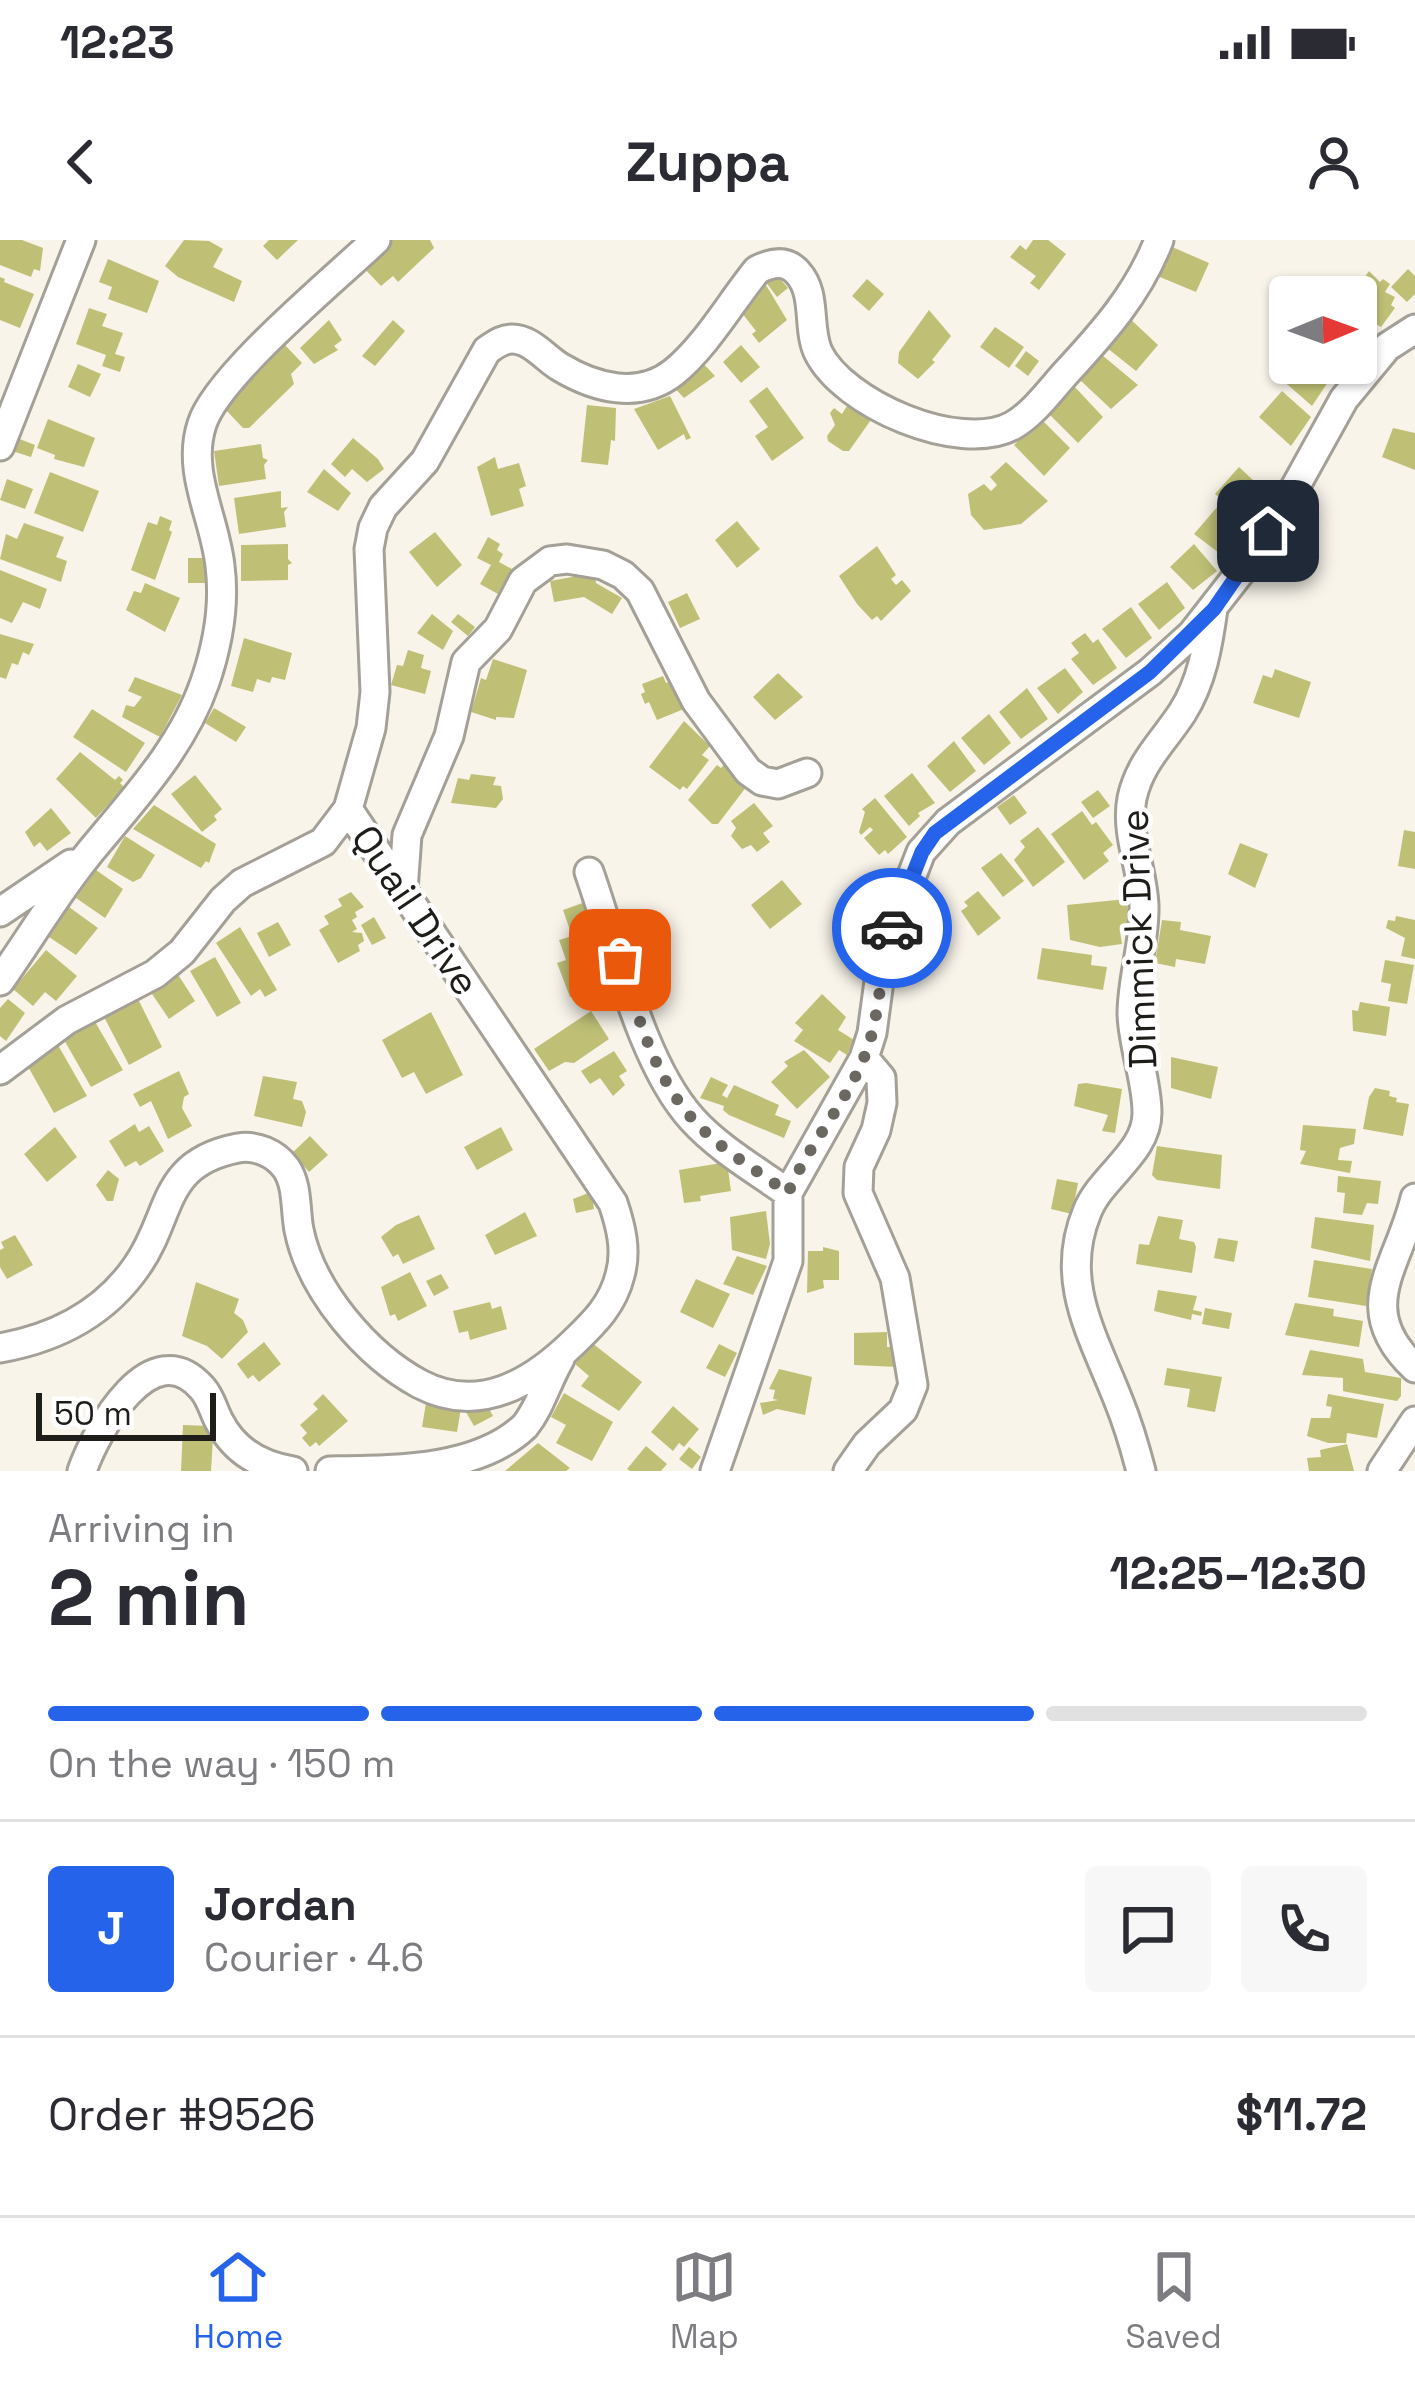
<!DOCTYPE html>
<meta charset="utf-8">
<style>
body{margin:0;font-family:"Space Grotesk",sans-serif;background:#f7f7f7;color:#2b2b33;height:100vh;display:flex;flex-direction:column;font-size:45px;white-space:nowrap}
*{box-sizing:border-box;margin:0}
p{font-size:39px;color:#7c7c81}
.icon{flex:none;width:66px;height:66px;fill:none;stroke:currentColor;stroke-width:2;stroke-linecap:round;stroke-linejoin:round}
.map{position:relative;height:1231px;overflow:hidden}
.drawer{display:flex;flex-direction:column;background:#fff;flex:1}
.drawer>*{flex:none}
.needle{width:78px;rotate:89deg}
.controls{position:absolute;left:1269px;top:36px;display:grid;gap:24px}
.controls a{display:grid;place-items:center;width:108px;height:108px;border-radius:12px;background:#fff;box-shadow:0 3px 9px #0004;font-size:60px}
.scale{position:absolute;left:36px;bottom:30px;width:180px;box-sizing:border-box;padding-left:12px;border:6px solid #1f1d19;border-top:0;font-size:33px;line-height:42px;white-space:nowrap;color:#1f1d19;-webkit-text-stroke:9px #fff;paint-order:stroke}
.pin{position:absolute;display:grid;place-items:center;width:102px;height:102px;color:#fff;margin:-51px;border-radius:24px;box-shadow:0 6px 18px #0006}
.courier{position:absolute;display:grid;place-items:center;width:120px;height:120px;margin:-60px;border:9px solid #2563eb;border-radius:50%;background:#fff;color:#222;box-shadow:0 3px 15px #0007}
.summary em{font-style:normal;font-weight:700}
.summary div{display:flex;flex-direction:column-reverse}
.summary{display:flex;align-items:center;justify-content:space-between;height:204px;padding:0 48px}
h1{font-size:78px;font-weight:700;line-height:90px}
.bar{display:grid;grid-template-columns:repeat(4,1fr);gap:18px 12px;align-content:center;height:144px;padding:0 48px}
.bar i{height:15px;border-radius:9px;background:#e1e1e2}
.bar .on{background:#2563eb}
.bar p{grid-column:span 4}
.line{display:flex;align-items:center;gap:30px;padding:0 48px;border-top:3px solid #e1e1e2}
.line div{flex:1}
.round{display:grid;place-items:center;flex:none;width:126px;height:126px;border-radius:12px;background:#f7f7f7}
.status{display:flex;justify-content:space-between;align-items:center;height:84px;padding:0 60px;background:#fff;direction:ltr}
.status svg{height:33px;fill:currentColor}
header{display:flex;justify-content:space-between;align-items:center;height:156px;padding:0 48px;background:#fff;font-size:54px;font-weight:700}
.tabs{display:flex;justify-content:space-around;align-items:center;height:168px;border-top:3px solid #e1e1e2;background:#fff;font-size:33px;color:#7c7c81}
.tabs a{display:grid;justify-items:center;gap:6px}
.tabs .on{color:#2563eb}
.map>svg:first-child{display:block}
</style>
<div class="status"><b>12:23</b><svg viewBox="0 0 49 12"><path d="M0 12V9h3v3zM5 12V6h3v6zM10 12V3h3v9zM15 12V0h3v12zM26 1h20v11H26zM47 4h2v5h-2z"/></svg></div>
<header><svg class="icon" aria-label="back" viewBox="0 0 24 24"><path d="M15 5l-7 7 7 7"/></svg>Zuppa<svg class="icon" aria-label="person" viewBox="0 0 24 24"><circle cx="12" cy="8" r="4"/><path d="M4 21q1-7 8-7t8 7"/></svg></header>
<div class="map">
<svg width="1415" height="1231" viewBox="0 0 1415 1231">
<rect width="100%" height="100%" fill="#f8f4ea"/>
<path fill="#bfc076" d="M0,0h22l21,8 -3,23 -6,-2 -3,8 -31,-12z
M184,0l25,1 14,8 -10,18 29,14 -8,21 -56,-25 -13,-11z
M269,0h29l-21,20 -14,-14z
M387,0h43l4,8 -36,34 -5,-6 -12,10 -20,-21z
M1033,0h15l18,14 -27,36 -9,-7 6,-7 -26,-19 10,-12 6,5z
M1170,6l39,17 -13,29 -41,-17z
M108,19l51,22 -12,32 -39,-14 4,-12 -13,-5z
M1408,29l7,7v18l-8,8 -16,-15z
M1369,31l11,11 3,-3 7,5 -5,8 10,5 -4,8 4,3 -14,19 -17,-10 2,-3 -10,-6v-11h-5z
M775,33l13,15 -11,9 -12,-16z
M0,37l5,2 -1,3 30,12 -14,34 -20,-8z
M867,39l17,15 -15,17 -17,-15z
M766,45l21,35 -28,23 -7,-9 4,-3 -18,-23z
M89,68l18,6 -5,12 21,7 -8,21 10,3 -5,15 -18,-6 4,-11 -30,-11z
M929,70l22,26 -19,24 3,2 -17,17 -20,-16 1,-11z
M1126,75l32,30 -22,26 -34,-27z
M329,80l13,20 -8,6 4,4 -24,14 -14,-16z
M393,80l12,11 -30,35 -13,-10z
M995,87l29,20 -15,21 -29,-21z
M285,105l17,18 -11,11 3,10 -45,44h-6l-19,-20z
M741,105l19,22 -19,16 -18,-21z
M1026,111l13,10 -11,15 -13,-10z
M1102,115l36,30 -27,24 -31,-29z
M699,119l16,17 -31,22 -13,-14z
M1288,123h29l15,13 -20,30 -32,-28 11,-12z
M78,124l23,10 -11,23 -22,-10z
M1073,145l30,32 -25,26 -31,-31z
M767,147l37,51 -32,23 -17,-25 13,-9 -19,-26z
M1282,151l29,26 -20,29 -32,-29z
M670,156l21,42 -5,2 -2,-6 -26,16 -24,-41z
M850,161l23,16 -24,34h-6l-15,-10 -1,-5 8,-11 -5,-12 4,-5 8,6z
M587,165l29,3 -1,33 -4,-1 -3,25 -27,-3z
M48,179l47,19 -11,29 -30,-8 1,-4 -18,-7z
M1041,179l29,29 -26,28 -30,-31z
M1393,188l22,5v37l-33,-13z
M17,198l18,7 -4,12 -19,-6z
M353,198l25,21 6,10 -17,13 -15,-13 -7,8 -14,-13z
M261,204l2,14 5,2 -4,5 2,14 -47,7 -5,-35z
M495,217l3,12 21,-6 7,23 -7,3 5,17 -33,10 -14,-49z
M1006,222l42,39 -27,23 -37,6 -13,-15 -3,-21 16,-10 7,7 6,-6 -7,-8z
M1239,227l29,27 -8,10 -3,-2 -9,18 -33,-26z
M324,229l27,24 -13,18 -31,-19z
M50,232l49,19 -16,41 -49,-19z
M7,239l26,10 -8,20 -25,-9z
M281,251v17l7,-1 -4,5 2,15 -47,7 -5,-36z
M1218,266l26,25 -21,25 -29,-22z
M160,276l12,5 -3,9 3,2 -17,48 -24,-10 17,-48 9,3z
M737,281l23,28 -23,19 -22,-28z
M24,283l40,14 -8,20 11,4 -6,21 -61,-23 6,-25 11,5z
M435,292l27,33 -25,22 -28,-35z
M488,297l12,7 -3,6 6,4 -4,8 13,7 -14,25 -18,-10 11,-19 -14,-7z
M288,304v15l4,4 -4,2v15l-47,1v-36z
M1194,304l23,27 -24,19 -23,-23z
M877,306l19,29 -5,4 5,6 6,-5 9,11 -30,30 -4,-5 -5,4 -15,-16 -18,-28z
M188,318h19v25h-19z
M0,330l47,19 -7,20 -17,-7 -11,21 -12,-5z
M594,333l2,10 26,15 -10,16 -28,-17 -30,5 -4,-21z
M1167,342l18,26 -26,22 -21,-26z
M145,343l35,15 -15,34 -39,-22 8,-19 7,2z
M687,353l13,26 -20,9 -12,-26z
M1131,367l21,31 -26,20 -24,-29z
M432,374l21,17 -10,19 -26,-17z
M458,374l17,13 -7,9 -17,-14z
M1085,393l8,10 5,-4 19,29 -24,17 -22,-26 8,-6 -8,-10z
M0,394l34,10 -5,11 -6,-3 -5,13 -6,-2 -6,16 -6,-2z
M244,398l48,15 -7,27 -13,-3 -2,6 -13,-4 -4,13 -22,-6z
M408,410l16,5 -3,13 10,3 -6,23 -34,-9 6,-20 6,1z
M493,419l34,11 -13,48 -18,-1v3l-25,-8 10,-34 5,2z
M1065,428l18,24 -25,22 -21,-26z
M1275,429l36,13 -12,36 -46,-15 10,-28 9,3z
M778,433l25,24 -28,23 -22,-23z
M663,436l3,7 5,-2 13,28 -27,11 -8,-18 -4,2 -4,-10 4,-2 -3,-8z
M135,437l47,18 -22,42 -38,-20 4,-12 8,2 8,-10 -14,-6z
M1027,448l21,31 -27,20 -22,-27z
M214,468l32,19 -10,15 -31,-19z
M92,469l53,34 -19,29 -53,-35z
M989,474l22,29 -27,22 -23,-27z
M684,481l26,25 -8,9 7,5 -22,29 -4,-3 -3,4 -31,-23z
M954,501l22,30 -26,21 -23,-26z
M80,512l35,28 4,-4 4,4 -3,3 4,4 -28,31 -40,-39z
M726,522l24,20 -32,42h-6l-24,-24 29,-35 4,3z
M912,533l23,30 -17,10 2,3 -11,10 -25,-30z
M471,534l25,3 -3,8 8,1 2,13 -7,9 -45,-5 7,-25 11,2z
M195,535l27,34 -8,7 3,4 -15,12 -31,-38z
M1098,550l12,16 -17,12 -12,-16z
M1014,555l13,18 -17,12 -13,-18z
M875,558l32,39 -19,17 -3,-4 -6,5 -15,-17 9,-8 -3,-3 -9,8 -2,-3 6,-20 -3,-3z
M754,563l19,23 -10,7 7,9 -13,10 -6,-7 -9,4 -11,-13 5,-8 -5,-7z
M154,565l62,39 -7,19 -3,-2 -5,7 -68,-39z
M51,568l20,25 -24,18 -7,-9 -6,5 -9,-15z
M1082,571l10,14 4,-3 17,23 -10,8 6,8 -25,19 -33,-46z
M1038,587l27,35 -32,25 -19,-27 11,-13 -5,-6z
M1404,590l11,2v37l-17,-3z
M125,596l30,19 -14,23 -8,4 -26,-15z
M1240,603l28,11 -13,34 -27,-14z
M1001,613l23,28 -21,16 -22,-29z
M96,630l27,19 -18,29 -29,-20z
M782,640l20,24 -32,25 -19,-24z
M978,651l23,27 -23,18 -17,-25 7,-5 -4,-4z
M351,652l13,15 -9,5 2,5 -5,3 5,9 -5,3 10,1 2,8 -6,4 2,6 -22,12 -19,-33 10,-6 -5,-8 18,-10 -4,-7z
M1126,659l5,30 -11,2 2,13 -22,3 -30,-7 -3,-35z
M588,661l11,30 -14,5 18,49 -33,12 -13,-34 9,-3 -7,-20 13,-4 -9,-26z
M69,667l29,21 -22,27 -27,-18z
M1396,676l19,4v39l-14,-3 4,-18 -19,-10 2,-8 7,1z
M374,677l12,21 -14,7 -11,-20z
M1162,680l19,2 -1,8 31,6 -6,28 -29,-5 -1,8 -20,-4z
M278,682l13,23 -22,12 -12,-24z
M240,687l37,63 -12,7 -5,-8 -9,7 -35,-53z
M1042,708l50,7 -1,10 16,2 -4,23 -66,-11z
M46,710l31,26 -21,25 -11,-9 -12,14 -20,-17z
M215,717l26,46 -24,14 -27,-46z
M1385,720l29,5 -7,39 -19,-3 3,-17 -10,-2z
M177,733l18,28 -26,18 -19,-28z
M822,754l24,23 -8,13 16,10 -7,15 -8,-5 -9,13 -36,-22 9,-11 -8,-7z
M137,757l25,50 -33,18 -26,-50z
M8,759l17,14 -19,28 -6,-5v-28z
M1360,762l30,5 -4,29 -33,-5 -1,-21 6,1z
M591,771l18,28 -35,24 -9,-1 -16,9 -15,-22z
M431,772l32,63 -37,19 -12,-22 -12,6 -20,-38z
M94,780l29,50 -32,17 -28,-49z
M58,805l29,51 -33,17 -28,-50z
M804,810l26,27 -33,32 -26,-27 17,-16 -4,-4z
M614,811l13,20 -8,5 6,9 -12,11 -13,-18 -10,6 -9,-13z
M1171,817l47,10 -7,32 -40,-11z
M179,831l10,23 -5,3 -2,11 10,18 -24,13 -17,-38 -11,6 -7,-13z
M263,836l34,6 -4,17 9,2 4,11 -4,15 -48,-11z
M711,837l17,8 -6,10 5,3 7,-13 45,20 -4,10 16,6 -7,17 -55,-23 -6,-5 1,-4 -24,-8z
M1086,843l36,6 -7,44 -13,-2 6,-16 -34,-9 4,-22z
M1375,848l15,3 -1,5 8,2 -1,4 13,2 -6,32 -40,-7 6,-32z
M135,884l4,8 10,-6 15,25 -24,15 -4,-5 -11,6 -16,-26z
M1303,885l53,4 -2,15 -14,4 -2,12 14,1 -2,12 -50,-9 6,-13 -6,-1z
M55,887l22,30 -30,25 -23,-28z
M501,887l12,23 -36,20 -13,-23z
M310,896l18,19 -19,17 -17,-19z
M1157,906l65,9 -2,34 -63,-9 -5,-5z
M727,922l4,29 -31,5 1,5 -17,2 -5,-33z
M108,930l11,9 -6,22h-6l-11,-16z
M1338,936l43,5 -3,23 -11,-1 -5,12 -19,-2 2,-20 -8,-1z
M1057,939l21,4 -6,31 -21,-5z
M591,952l3,17 -18,4 -3,-14z
M766,971l4,33 -4,15 -34,-9 -2,-33z
M525,972l12,24 -42,19 -10,-20z
M419,975l16,34 -32,15 -5,-10 -5,3 -12,-20 15,-12z
M1158,976l25,4 -4,19 15,3 2,5 -4,26 -56,-9 3,-20 10,1z
M1315,977l59,8 -4,36 -59,-13z
M15,995l18,30 -26,14 -7,-12v-17l4,-2 -3,-6z
M1218,998l20,3 -4,21 -20,-4z
M823,1007l16,4v29h-16l1,8 -17,5 1,-42h15z
M737,1016l30,10 -14,29 -30,-11z
M1314,1020l58,9 -6,37 -58,-9z
M410,1032l17,34 -29,15 -3,-7 -5,2 -9,-29z
M441,1034l8,14 -15,8 -8,-15z
M696,1039l34,15 -17,34 -33,-16z
M196,1042l43,17 -5,14 9,7 5,12 -26,27 -15,-13 -25,-10z
M1158,1050l39,6 -4,14 9,2 -1,4 -9,-2 -1,6 -37,-9z
M490,1062l2,7 9,-3 6,23 -37,11 -2,-9 -9,2 -6,-22z
M1295,1063l39,6 -1,7 30,5 -4,26 -74,-12z
M1205,1068l27,5 -3,16 -27,-5z
M887,1092v15h10v20l-43,-2v-32z
M264,1102l17,22 -22,18 -6,-7 -5,4 -11,-15z
M592,1103l50,39 -23,29 -38,-25 8,-10 -14,-12z
M719,1104l18,9 -12,24 -19,-9z
M1310,1110l53,9 2,13 36,6v18l-4,5 -50,-9 -4,-1v-13l-41,-3z
M1167,1128l55,9 -7,35 -28,-5 3,-18 -26,-4z
M779,1129l33,8 -7,38 -28,-6 -14,6 -3,-12 18,-3 -5,-1 2,-9 -6,-1z
M564,1153l49,29 -21,39 -36,-18 10,-18 -15,-8z
M323,1154l25,27 -29,25 -3,-4 -6,5 -8,-9 5,-5 -7,-8 18,-16 -5,-5z
M1328,1154l56,10 -7,34 -30,-5 -1,10h-18l-21,-7 4,-18h19l2,-11 -6,-1z
M485,1162l8,14 -19,10 -8,-14z
M426,1163l35,5 -4,24 -35,-5z
M673,1166l26,23 -15,18 -5,-4 -6,8 -22,-19z
M183,1185l26,1 -1,12h5l-2,33h-30z
M538,1203l32,25 -4,3h-61z
M1347,1204l7,27h-45l-2,-13 14,-1 -1,-7z
M646,1206l21,18 -6,7h-31l-3,-2z
M689,1207l12,10 -9,12 -13,-10z"/>
<g fill="none" stroke-linecap="round" stroke-linejoin="round">
<g stroke="#a4a097" stroke-width="33">
<path id="street" d="M0,206l81,-206
M589,632c26,73 52,191 103,247 27,30 64,51 96,74
M403,650l4,-55 42,-99 17,-74 32,-33 25,-48 27,-20 17,-2 36,6 20,10 17,16 56,110 52,70 14,10 16,3 29,-11
M0,672l71,-48
M0,741c33,-47 63,-98 100,-141 41,-49 84,-97 105,-158 13,-38 20,-77 15,-116 -5,-48 -34,-94 -18,-142 15,-48 133,-145 174,-184
M0,830l67,-50 88,-46 27,-22 41,-52 19,-17 81,-41 25,-33
M1415,958c-16,68 -64,110 0,170
M0,1108c56,-10 104,-34 137,-82 36,-51 23,-103 101,-118 18,-3 37,5 48,20 12,17 9,42 13,62 12,60 67,125 121,154 59,31 112,-1 154,-42 21,-20 39,-38 46,-67 7,-24 1,-48 -7,-72l-265,-394 23,-81 4,-36 -6,-143 4,-21 10,-21 42,-46 62,-111c8,-5 15,-11 25,-11 19,0 33,19 48,28 35,21 79,33 114,5 32,-26 57,-70 83,-102 14,-7 29,-11 41,3 19,21 9,55 20,79 25,52 141,102 194,74 20,-11 37,-34 52,-51 39,-42 74,-81 95,-135
M82,1231c14,-40 69,-141 120,-83 9,10 11,22 17,33 15,30 42,45 74,50
M330,1231c65,-1 148,0 195,-45 16,-20 22,-45 35,-67
M715,1231l73,-210v-68l76,-135 8,-25 10,-74 10,-32 29,-75 27,-30 202,-150 42,-38 50,-64 51,-79 51,-92 43,-52 28,-18
M848,1231l19,-27 36,-34 10,-25 -18,-107 -37,-85 1,-26 17,-37 6,-27 -1,-25 -17,-20
M1141,1231c-6,-23 -13,-47 -22,-69 -25,-65 -61,-120 -32,-190 14,-36 60,-59 60,-99 0,-33 -14,-66 -15,-99 0,-36 13,-72 12,-108 -1,-36 -19,-72 -12,-108 8,-36 31,-56 50,-85 20,-31 26,-68 31,-104
M1382,1231l33,-50"/>
</g>
<use href="#street" stroke="#fff" stroke-width="27"/>
</g>
<g fill="none" stroke-linecap="round" stroke-linejoin="round">
<path stroke="#6b6862" stroke-width="12" stroke-dasharray="0 21.6" d="M620,720c18,54 32,112 70,156 26,31 65,53 98,77 20,-48 58,-89 77,-138 16,-40 14,-86 27,-127"/>
<path stroke="#2563eb" stroke-width="15" d="M892,688l30,-76 13,-19 215,-161 64,-63 54,-78"/>
</g>
<g text-anchor="middle" stroke-width="9" stroke-linejoin="round" paint-order="stroke">
<g font-size="39" fill="#1f1d19" stroke="#fff">
<text transform="translate(416 670) rotate(56)" y="14">Quail Drive</text>
<text transform="translate(1138 699) rotate(-92)" y="14">Dimmick Drive</text>
</g>
</g>
</svg>
<div class="controls">
<a><svg class="needle" viewBox="-14 -14 28 28"><path d="M0-13l5 13h-10z" fill="#e53935"/><path d="M0 13l5-13h-10z" fill="#7c7c81"/></svg></a>
</div>
<div class="scale">50 m</div>
<div class="pin" style="left:620px;top:720px;background:#ea580c"><svg class="icon" aria-label="bag" viewBox="0 0 24 24"><path d="M5 8h14l-1 12H6zM9 8a3 3 0 0 1 6 0"/></svg></div>
<div class="pin" style="left:1268px;top:291px;background:#1f2937"><svg class="icon" aria-label="home" viewBox="0 0 24 24"><path d="M3 11l9-7 9 7M6 9v11h12V9"/></svg></div>
<div class="courier" style="left:892px;top:688px"><svg class="icon" aria-label="car" viewBox="0 0 24 24"><path d="M5 17H2v-5l4-1 3-4h7l3 4 3 1v5h-3M9 17h6M6 11h13"/><circle cx="7" cy="17" r="2"/><circle cx="17" cy="17" r="2"/></svg></div>
</div>
<section class="drawer">
<div class="summary"><div><h1>2 min</h1><p>Arriving in</p></div><em>12:25–12:30</em></div>
<div class="bar"><i class="on"></i><i class="on"></i><i class="on"></i><i></i><p>On the way · 150 m</p></div>
<div class="line" style="height:216px"><b class="round" style="background:#2563eb;color:#fff">J</b><div><b>Jordan</b><p>Courier · 4.6</p></div><a class="round"><svg class="icon" aria-label="chat" viewBox="0 0 24 24"><path d="M4 5h16v11H9l-5 4z"/></svg></a><a class="round"><svg class="icon" aria-label="phone" viewBox="0 0 24 24"><path d="M5 4h4l2 5-3 2q2 4 5 5l2-3 5 2v4C11 20 4 13 5 4z"/></svg></a></div>
<div class="line" style="height:156px"><div>Order #9526</div><b>$11.72</b></div>
</section>
<nav class="tabs">
<a class="on"><svg class="icon" aria-label="home" viewBox="0 0 24 24"><path d="M3 11l9-7 9 7M6 9v11h12V9"/></svg>Home</a>
<a><svg class="icon" aria-label="map" viewBox="0 0 24 24"><path d="M3 6l6-2 6 2 6-2v14l-6 2-6-2-6 2zM9 4v14M15 6v14"/></svg>Map</a>
<a><svg class="icon" aria-label="saved" viewBox="0 0 24 24"><path d="M7 4h10v16l-5-4-5 4z"/></svg>Saved</a>
</nav>
